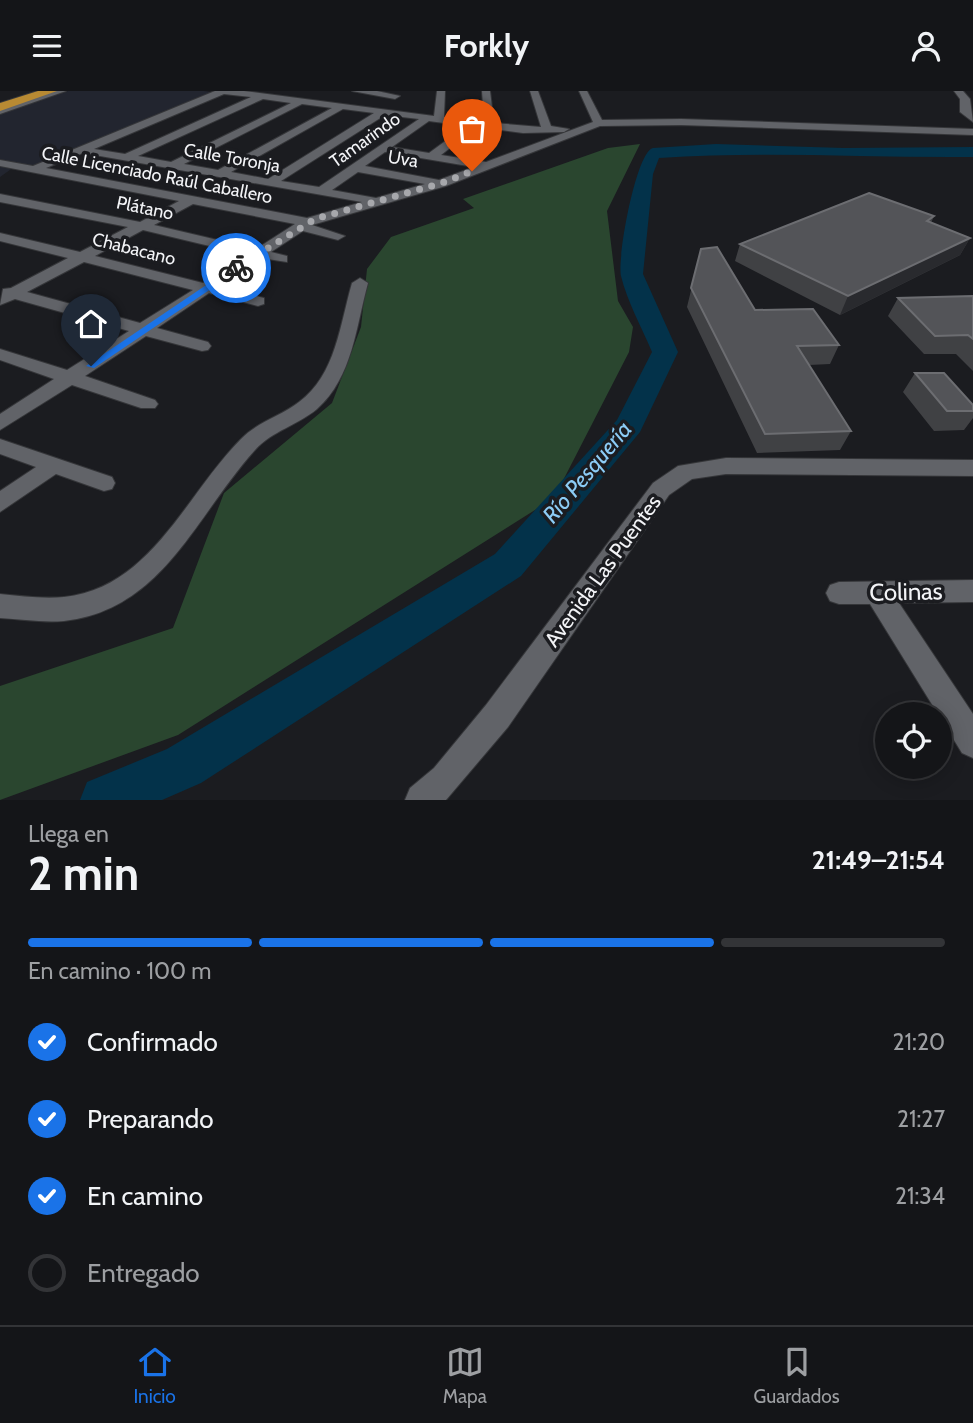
<!DOCTYPE html>
<html lang="es">
<meta charset="utf-8">
<style>
body{margin:0;font-family:Cabin,sans-serif;background:#212225;color:#f1f3f6;height:100vh;display:flex;flex-direction:column;font-size:26px;white-space:nowrap}
*{box-sizing:border-box;margin:0}
p{font-size:23px;color:#9d9fa2}
.icon{flex:none;width:38px;height:38px;fill:none;stroke:currentColor;stroke-width:2;stroke-linecap:round;stroke-linejoin:round}
.map{position:relative;height:709px;overflow:hidden}
.sheet{display:flex;flex-direction:column;background:#141518;flex:1}
.sheet>*{flex:none}
.buttons{position:absolute;left:875px;top:611px;display:grid;gap:14px}
.buttons a{display:grid;place-items:center;width:77px;height:77px;border-radius:50%;background:#141518;box-shadow:0 4px 18px #0003,0 0 0 2px #333437;font-size:35px}
.pin{position:absolute;display:grid;place-items:center;width:60px;height:60px;color:#fff;margin:-72px -30px;border-radius:50% 50% 50% 0;rotate:-45deg;box-shadow:0 0 7px #0007}
.pin .icon{rotate:45deg}
.courier{position:absolute;display:grid;place-items:center;width:70px;height:70px;margin:-35px;border:5px solid #1a73e8;border-radius:50%;background:#fff;color:#222;box-shadow:0 2px 9px #0007}
.head em{font-style:normal;font-weight:700}
.head div{display:flex;flex-direction:column-reverse}
.head{display:flex;align-items:center;justify-content:space-between;height:119px;padding:0 28px}
h1{font-size:46px;font-weight:700;line-height:52px}
.bar{display:grid;grid-template-columns:repeat(4,1fr);gap:10px 7px;align-content:center;height:84px;padding:0 28px}
.bar i{height:9px;border-radius:5px;background:#333437}
.bar .on{background:#1a73e8}
.bar p{grid-column:span 4}
ol{padding:0 28px;list-style:none}
li{display:flex;align-items:center;gap:21px;height:77px}
li p{margin-inline-start:auto}
li .icon{padding:7px;border-radius:50%;background:#1a73e8;color:#fff;stroke-width:4}
li:last-child{color:#9d9fa2}
li i{width:38px;height:38px;border:4px solid #333437;border-radius:50%}
header{display:flex;justify-content:space-between;align-items:center;height:91px;padding:0 28px;background:#141518;font-size:32px;font-weight:700}
.tab-bar{display:flex;justify-content:space-around;align-items:center;height:98px;border-top:2px solid #333437;background:#141518;font-size:19px;color:#9d9fa2}
.tab-bar a{display:grid;justify-items:center;gap:4px}
.tab-bar .on{color:#1a73e8}
.map>svg:first-child{display:block}
</style>
<header><svg class="icon" aria-label="menu" viewBox="0 0 24 24"><path d="M4 6h16M4 12h16M4 18h16"/></svg>Forkly<svg class="icon" aria-label="person" viewBox="0 0 24 24"><circle cx="12" cy="8" r="4"/><path d="M4 21q1-7 8-7t8 7"/></svg></header>
<div class="map">
<svg width="973" height="709" viewBox="0 0 973 709">
<rect width="100%" height="100%" fill="#1b1c20"/>
<path fill="#22252f" d="M68,0h136l11,2 -175,74h-26l-14,10v-63z"/>
<path fill="#2a462f" d="M640,53l-33,67 11,90 15,26 -4,25 -75,146 -376,237 -178,65v-114l173,-58 51,-135 108,-90 29,-76 6,-58 24,-32 83,-29 -11,-9 145,-51z"/>
<g fill="none" stroke-linecap="round" stroke-linejoin="round">
<path fill="#03324a" fill-rule="evenodd" d="M716,53l128,4 129,-1v10c-104,1 -210,-6 -314,1l-6,16 -10,100 35,78 -38,80 -119,144 -320,207 -39,17h-82l7,-18 80,-33 328,-195 122,-134 35,-68c-10,-24 -25,-51 -31,-76 -4,-18 15,-124 32,-128z"/>
<g stroke="#353639" stroke-width="2">
<path id="minor" d="M53,0h13l-66,23v-6z
M215,0h29l190,25 3,-25h8l-1,26 40,5 -2,-31h8l4,32 47,4 -11,-36h8l13,35 18,3 -5,3 -41,1 -46,-6 -36,28 45,7 107,-40 -14,-31h8l15,29 79,-1 292,10v6l-292,-10 -81,1 -154,60 -134,39 33,11 -7,4 -35,-9 -32,21 16,4v6l-26,-4 -42,29 45,11v6l-6,2 -49,-13 -52,35 51,14 3,4 -3,4 -6,1 -56,-15 -61,40 70,24 3,4 -3,4h-14l-69,-23 -72,45v-16l54,-35 -54,-19v-11l67,21 62,-39 -114,-32 -15,6 3,-16 8,-1 57,-30 -68,-17v-8l80,19 48,-25 -128,-25v-8l140,28 39,-21 -179,-35v-6l33,6zM224,3l27,3 -126,57 -31,-5zM263,8l28,4 -120,59 -33,-6zM302,13l30,4 -114,62 -34,-6zM343,18l31,4 -106,66 -37,-7zM385,24l34,4 -100,68 -38,-6zM429,30l37,5 -37,27 -37,-6zM385,61l89,15 -35,13 -74,-14zM83,62l279,49 -55,16 -261,-50zM358,81l67,12 -49,14 -44,-8zM193,113l102,20 -39,25 -102,-24zM143,139l104,25 -44,28 -108,-27zM84,171l109,28 -53,33 -113,-31z
M352,0h25l23,5 -5,3z
M954,0h9l7,8 3,23 -13,-10v-13z
M360,187l8,5c-12,43 -15,94 -51,126 -19,16 -45,22 -62,41 -59,65 -92,160 -191,171 -21,2 -43,-2 -64,-3v-24c21,2 43,5 64,3 87,-9 122,-103 177,-158 16,-17 40,-23 58,-37 37,-27 41,-78 53,-119z
M0,348l112,38 3,6 -3,6 -8,2 -48,-17 -56,38v-21l36,-24 -36,-13z
M726,367l247,2v16l-247,-2 -34,5 -23,16 -161,232 -62,73h-41l5,-12 24,-20 52,-63 167,-222 25,-17z
M973,489v22l-74,1 74,111v44l-11,-5 -92,-149h-31l-9,-3 -4,-8 4,-8 9,-3z"/>
</g>
<g stroke="#353639" stroke-width="2">
<path id="highway" d="M38,0h19l-57,20v-8z"/>
</g>
<use href="#minor" fill="#616368" fill-rule="evenodd"/>
<use href="#highway" fill="#b88a33" fill-rule="evenodd"/>
</g>
<path fill="#404144" d="M934,125l-3,7 39,15 -10,17 -120,60 -105,-54 5,-17z
M701,158l54,61 84,35 -9,19 -21,1 42,66 -11,19 -83,3 -70,-146z
M973,205v75l-17,-17h-32l-36,-38 10,-18z
M915,282l58,32v13l-9,12 -30,1 -31,-39z"/>
<path fill="#292a2e" d="M970,147l-10,17 -120,60 8,-19z"/>
<path fill="#535458" stroke="#6c6d71" stroke-width="2" d="M869,102l65,23 -7,5 43,17 -122,58 -108,-52z
M717,156l38,63 58,-1 26,36 -42,1 54,85 -86,3 -74,-146 10,-39z
M973,205v43l-5,-4 -33,1 -37,-38z
M915,282h29l29,32v6h-26z"/>
<path fill="#1a73e8" d="M236,174l3,5 -145,98 -8,-2z"/>
<g fill="none" stroke-linecap="round" stroke-linejoin="round">
<path stroke="#a7a8ac" stroke-width="7" stroke-dasharray="0 12.6" d="M236,177l79,-49 127,-36 30,-12"/>
</g>
<g text-anchor="middle" stroke-width="7" stroke-linejoin="round" paint-order="stroke">
<g font-size="18" fill="#f3f4f7" stroke="#1b1c20">
<text transform="translate(365 49) rotate(-35)" y="6">Tamarindo</text>
<text transform="translate(232 67) rotate(10)" y="6">Calle Toronja</text>
<text transform="translate(403 68) rotate(10)" y="6">Uva</text>
<text transform="translate(157 84) rotate(11)" y="6">Calle Licenciado Raúl Caballero</text>
<text transform="translate(145 117) rotate(12)" y="6">Plátano</text>
<text transform="translate(134 158) rotate(14)" y="6">Chabacano</text>
</g>
<g font-size="21" fill="#f3f4f7" stroke="#1b1c20">
<text transform="translate(603 480) rotate(-54)" y="7">Avenida Las Puentes</text>
</g>
<g font-size="23" font-style="italic" fill="#8cccf6" stroke="#1b1c20">
<text transform="translate(587 381) rotate(-50)" y="8">Río Pesquería</text>
</g>
<g font-size="24" fill="#f3f4f7" stroke="#1b1c20">
<text transform="translate(906 501) rotate(-1)" y="8">Colinas</text>
</g>
</g>
</svg>
<div class="buttons">
<a><svg class="icon" aria-label="locate" viewBox="0 0 24 24"><circle cx="12" cy="12" r="6"/><path d="M12 2v4M12 18v4M2 12h4M18 12h4"/></svg></a>
</div>
<div class="pin" style="left:472px;top:80px;background:#ea580c"><svg class="icon" aria-label="bag" viewBox="0 0 24 24"><path d="M5 8h14l-1 12H6zM9 8a3 3 0 0 1 6 0"/></svg></div>
<div class="pin" style="left:91px;top:275px;background:#1f2937"><svg class="icon" aria-label="home" viewBox="0 0 24 24"><path d="M3 11l9-7 9 7M6 9v11h12V9"/></svg></div>
<div class="courier" style="left:236px;top:177px"><svg class="icon" aria-label="bike" viewBox="0 0 24 24"><circle cx="6" cy="16" r="4"/><circle cx="18" cy="16" r="4"/><path d="M6 16l4-8h5l3 8M10 8l3 8H6M13 5h3"/></svg></div>
</div>
<section class="sheet">
<div class="head"><div><h1>2 min</h1><p>Llega en</p></div><em>21:49–21:54</em></div>
<div class="bar"><i class="on"></i><i class="on"></i><i class="on"></i><i></i><p>En camino · 100 m</p></div>
<ol>
<li><svg class="icon" aria-label="check" viewBox="0 0 24 24"><path d="M5 12l5 5 9-10"/></svg>Confirmado<p>21:20</p></li>
<li><svg class="icon" aria-label="check" viewBox="0 0 24 24"><path d="M5 12l5 5 9-10"/></svg>Preparando<p>21:27</p></li>
<li><svg class="icon" aria-label="check" viewBox="0 0 24 24"><path d="M5 12l5 5 9-10"/></svg>En camino<p>21:34</p></li>
<li><i></i>Entregado</li>
</ol>
</section>
<nav class="tab-bar">
<a class="on"><svg class="icon" aria-label="home" viewBox="0 0 24 24"><path d="M3 11l9-7 9 7M6 9v11h12V9"/></svg>Inicio</a>
<a><svg class="icon" aria-label="map" viewBox="0 0 24 24"><path d="M3 6l6-2 6 2 6-2v14l-6 2-6-2-6 2zM9 4v14M15 6v14"/></svg>Mapa</a>
<a><svg class="icon" aria-label="saved" viewBox="0 0 24 24"><path d="M7 4h10v16l-5-4-5 4z"/></svg>Guardados</a>
</nav>
